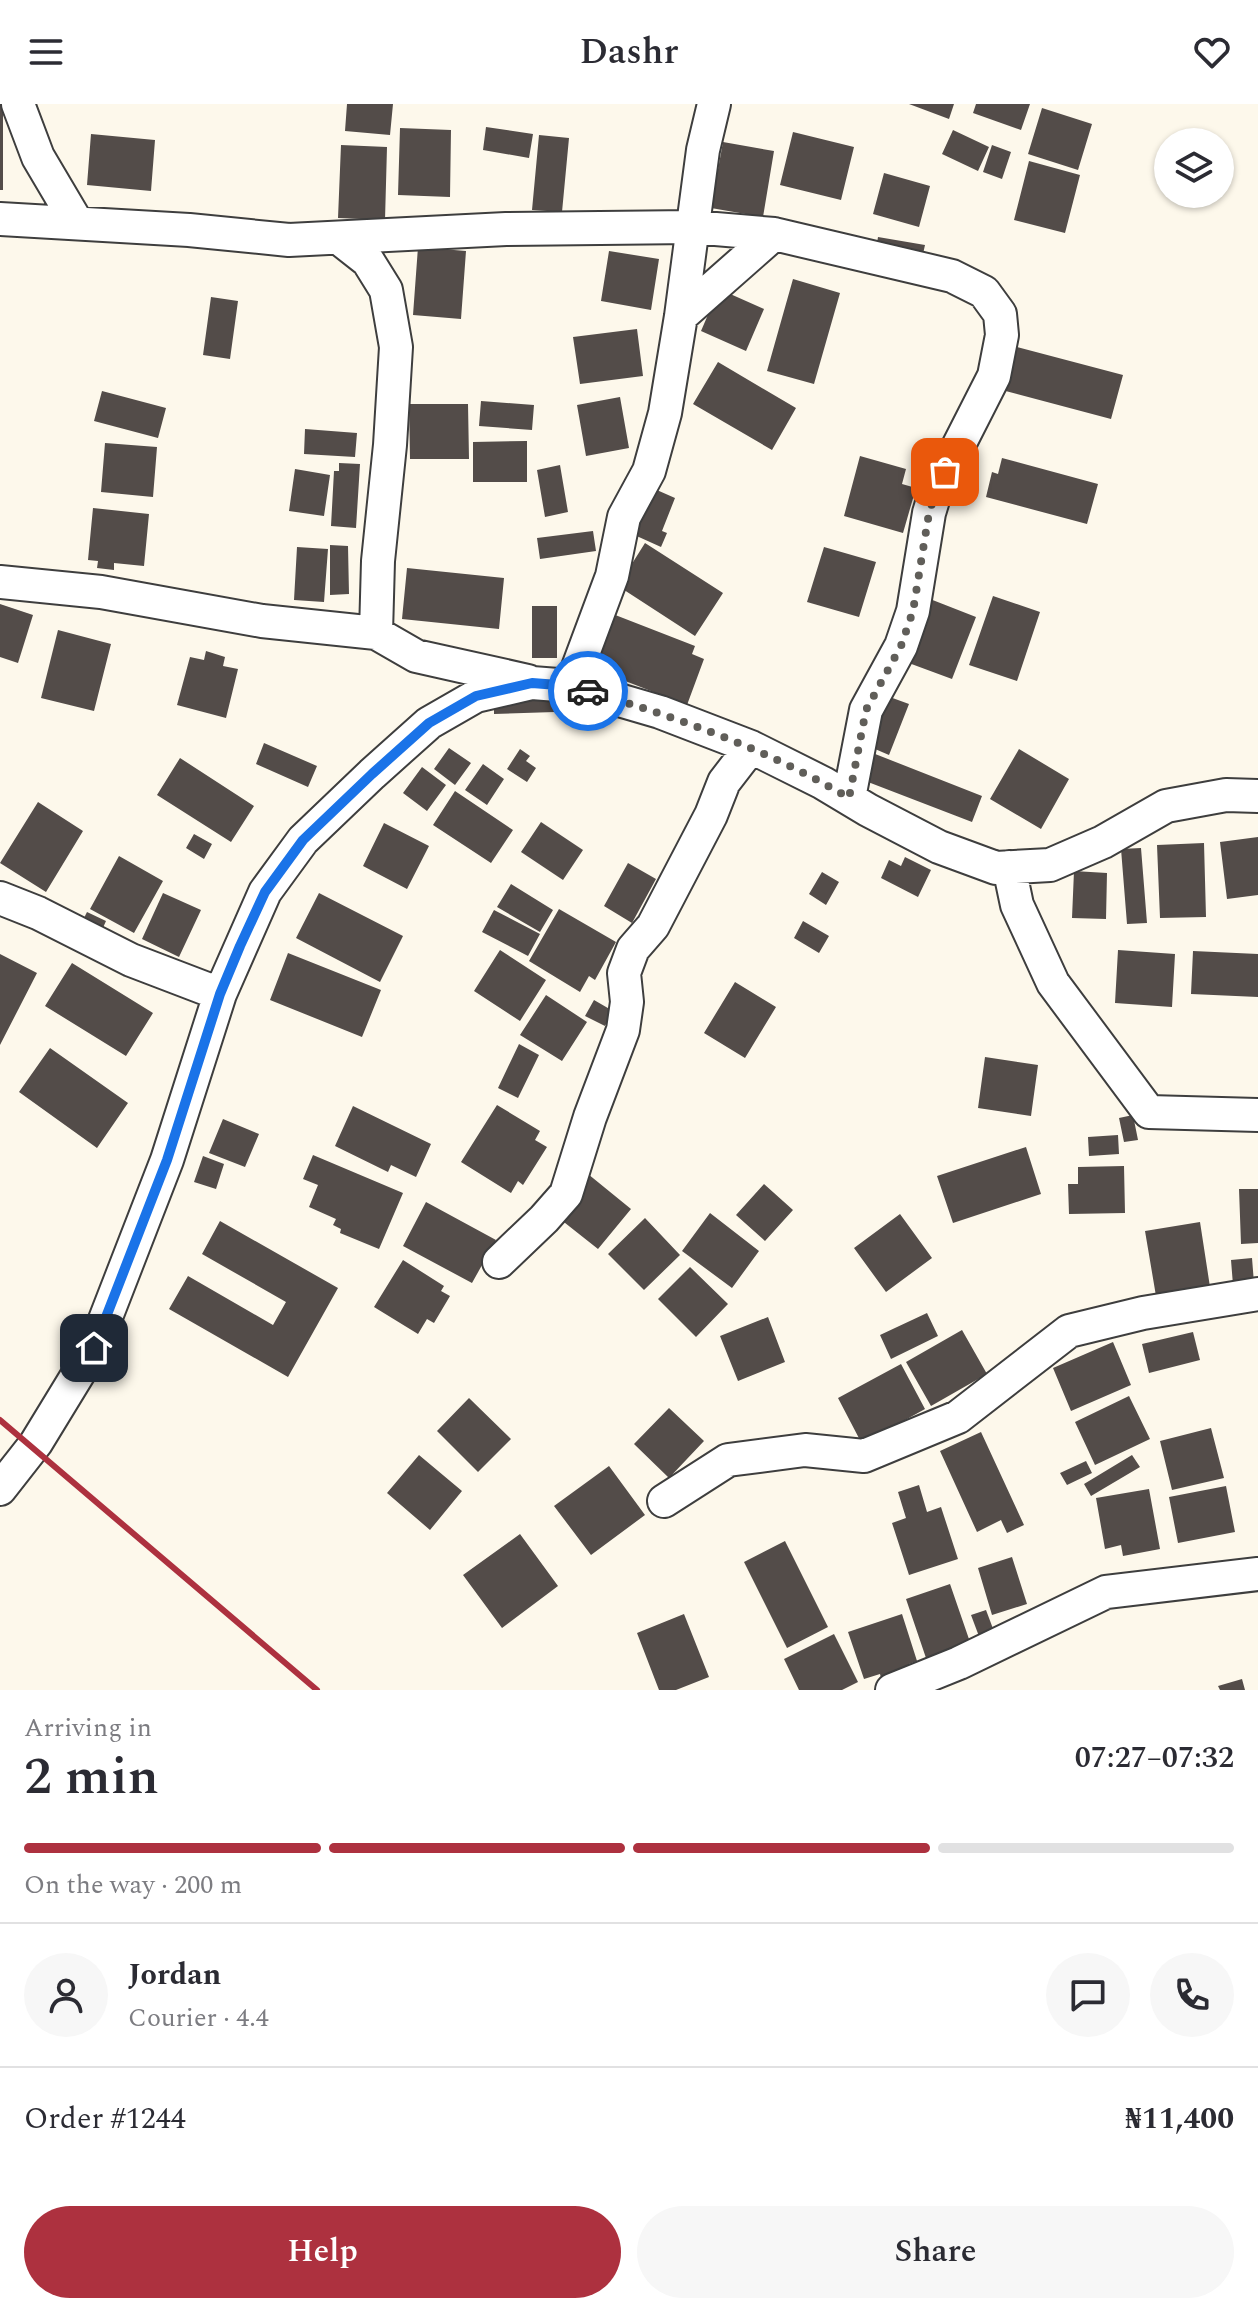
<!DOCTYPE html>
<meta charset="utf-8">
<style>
body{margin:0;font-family:Spectral,serif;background:#f7f7f7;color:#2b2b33;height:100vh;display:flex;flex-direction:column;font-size:30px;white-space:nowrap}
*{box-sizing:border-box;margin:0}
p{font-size:26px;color:#7c7c81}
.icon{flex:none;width:44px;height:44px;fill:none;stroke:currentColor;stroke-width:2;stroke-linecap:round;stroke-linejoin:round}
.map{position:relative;height:1586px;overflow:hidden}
.side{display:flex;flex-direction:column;background:#fff;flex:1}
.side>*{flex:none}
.buttons{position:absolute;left:1154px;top:24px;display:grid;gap:16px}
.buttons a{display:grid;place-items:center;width:80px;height:80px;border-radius:50%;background:#fff;box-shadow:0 2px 6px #0004;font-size:40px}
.pin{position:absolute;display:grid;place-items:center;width:68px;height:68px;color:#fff;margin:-34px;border-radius:16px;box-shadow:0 4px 12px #0006}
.courier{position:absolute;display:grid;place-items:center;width:80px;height:80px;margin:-40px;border:6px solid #1a73e8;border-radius:50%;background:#fff;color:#222;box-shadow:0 2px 10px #0007}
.overview em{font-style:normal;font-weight:600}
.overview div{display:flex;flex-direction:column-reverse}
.overview{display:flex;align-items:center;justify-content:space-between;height:136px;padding:0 24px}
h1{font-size:52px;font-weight:600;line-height:60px}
.bar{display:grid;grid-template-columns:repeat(4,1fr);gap:12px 8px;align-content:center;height:96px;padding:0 24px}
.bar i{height:10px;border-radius:6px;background:#e1e1e2}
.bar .current{background:#ad313f}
.bar p{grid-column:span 4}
.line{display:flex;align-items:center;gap:20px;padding:0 24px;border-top:2px solid #e1e1e2}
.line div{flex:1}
.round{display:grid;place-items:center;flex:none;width:84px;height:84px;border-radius:42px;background:#f7f7f7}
.primary-button{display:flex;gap:16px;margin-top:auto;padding:16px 24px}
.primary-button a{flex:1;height:92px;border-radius:48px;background:#ad313f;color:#fff;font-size:32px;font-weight:600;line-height:92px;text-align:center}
.primary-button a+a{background:#f7f7f7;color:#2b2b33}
header{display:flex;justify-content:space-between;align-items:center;height:104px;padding:0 24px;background:#fff;font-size:36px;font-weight:600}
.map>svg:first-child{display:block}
</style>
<header><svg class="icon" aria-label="menu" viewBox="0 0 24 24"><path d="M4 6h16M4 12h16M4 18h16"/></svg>Dashr<svg class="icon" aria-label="heart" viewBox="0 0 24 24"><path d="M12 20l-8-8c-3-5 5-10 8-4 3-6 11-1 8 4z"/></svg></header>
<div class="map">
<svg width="1258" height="1586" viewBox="0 0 1258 1586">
<rect width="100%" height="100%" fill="#fdf8eb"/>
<path fill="#534c49" d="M0,0h3v86h-3z
M347,0h46l-3,31 -45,-4z
M909,0h45l-5,15z
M976,0h54l-9,26 -48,-17z
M1042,4l50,16 -14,46 -50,-16z
M486,23l47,7 -4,24 -46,-8z
M400,24l51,2 -1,67 -52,-2z
M953,26l36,17 -11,24 -36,-17z
M793,28l61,15 -13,53 -61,-15z
M91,30l64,6 -4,51 -64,-6z
M539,31l30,3 -7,74 -30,-2z
M723,38l51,9 -11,66 -52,-9z
M341,41l46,2 -2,73 -47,-2z
M992,41l19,7 -9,27 -19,-7z
M1029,57l51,14 -15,58 -51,-13z
M884,69l46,13 -11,41 -46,-13z
M878,133l47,8 -4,18 -46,-9z
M418,143l48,4 -5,68 -48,-4z
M609,147l50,8 -8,51 -50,-9z
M793,175l47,14 -26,91 -47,-13z
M719,185l45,20 -18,42 -45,-20z
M211,193l27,4 -8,58 -27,-4z
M637,225l6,47 -63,8 -7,-47z
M1009,241l114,30 -12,44 -113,-30z
M718,258l78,46 -24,42 -79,-46z
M102,287l64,17 -8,30 -64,-17z
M620,293l9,51 -43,8 -9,-51z
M481,297l53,4 -2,25 -53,-4z
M409,300h59l1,55h-59z
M305,325l52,4 -2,24 -51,-3z
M527,337v41h-54v-40z
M105,339l52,4 -4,50 -52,-5z
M860,352l46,13 -4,15 14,4 -13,45 -59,-17z
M1002,354l96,26 -11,40 -101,-27 6,-25 6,2z
M339,359l21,1 -4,64 -25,-2 3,-55h5z
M560,361l8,47 -23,5 -8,-47z
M295,365l35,6 -6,41 -35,-5z
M650,383l25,11 -13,33 5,2 -6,14 -31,-14z
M93,404l56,6 -5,52 -30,-3v7l-17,-2 1,-7 -10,-1z
M593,427l3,20 -56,8 -3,-21z
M645,439l78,50 -28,43 -77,-50z
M330,441l18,1 1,48 -19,1z
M297,443l31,2 -4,53 -30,-2z
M824,443l52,15 -17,55 -52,-15z
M407,464l97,10 -5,51 -97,-10z
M993,492l47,16 -23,69 -48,-16z
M930,495l46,18 -24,62 -46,-17z
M0,500l33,11 -15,48 -18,-6z
M532,502h25v52h-25z
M605,507l90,35 -3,8 12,5 -17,46 -103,-40z
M58,526l53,14 -17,67 -53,-13z
M206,547l19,6 -2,9 15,3 -12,49 -49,-13 13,-48 14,3z
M887,592l22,8 -20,51 -21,-9z
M555,596v12l-61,2v-12z
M264,639l53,23 -9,21 -52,-23z
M449,644l22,15 -16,22 -21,-16z
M520,645l10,7 -4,5 10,7 -9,14 -20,-13z
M1019,645l50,30 -28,50 -51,-30z
M865,646l117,46 -10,26 -117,-45z
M180,654l74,48 -23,36 -74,-47z
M483,660l21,15 -17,26 -22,-15z
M422,663l24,18 -19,26 -24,-18z
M455,687l58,39 -22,33 -58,-38z
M38,698l45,29 -37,61 -46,-29z
M541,718l42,28 -20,30 -42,-28z
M384,719l45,23 -22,43 -44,-23z
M194,730l18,10 -8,15 -18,-11z
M1258,733v58l-31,4 -7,-57z
M1204,739l2,74 -46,1 -3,-73z
M1141,744l6,75 -20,1 -6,-75z
M119,752l44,25 -29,52 -44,-24z
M905,753l26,13 -13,27 -37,-19 8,-18 12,6z
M628,759l28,16 -24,44 -28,-17z
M1074,767l33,2 -1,46 -34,-1z
M822,768l17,10 -13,23 -17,-11z
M511,780l42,26 -13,22 -43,-25z
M163,789l38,17 -22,47 -37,-18z
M319,789l84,43 -23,46 -84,-44z
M559,805l57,33 -21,38 -6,-4 -9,16 -51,-31z
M494,806l46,24 -12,22 -46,-24z
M87,808l19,9 -8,18 -20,-9z
M803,817l26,15 -10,17 -25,-15z
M500,846l46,30 -26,41 -46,-30z
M1118,846l57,4 -3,53 -57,-4z
M1193,847l65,3v43l-67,-3z
M288,849l93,37 -19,47 -92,-37z
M0,850l37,19 -37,72z
M72,859l81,50 -27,43 -81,-50z
M735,878l41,25 -31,51 -41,-25z
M546,891l41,27 -25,39 -42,-26z
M594,896l19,11 -8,15 -20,-10z
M519,940l20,11 -21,43 -20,-10z
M50,944l78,55 -31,45 -78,-56z
M985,953l53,8 -7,51 -53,-8z
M497,1001l43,26 -5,9 12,7 -24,38 -5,-4 -7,12 -50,-31z
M353,1002l78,38 -15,33 -25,-12 -3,7 -53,-26z
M1133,1011l5,25 -14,2 -5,-24z
M223,1015l36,15 -14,33 -36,-14z
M1118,1031l1,19 -30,2 -1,-19z
M1026,1043l15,47 -88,29 -16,-47z
M313,1051l90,38 -24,56 -39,-16 1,-4 -8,-4 3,-6 -27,-12 9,-22 -15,-6z
M203,1052l21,8 -8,25 -22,-7z
M1124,1062l1,47 -56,1 -1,-30h10v-17z
M588,1070l43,35 -33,40 -43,-34z
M764,1080l29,26 -28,31 -29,-26z
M1239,1085h19v54l-17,1z
M426,1098l70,38 -24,43 -69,-37z
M710,1109l49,38 -27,37 -50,-37z
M900,1110l32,44 -46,34 -32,-44z
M645,1114l35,37 -36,35 -36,-36z
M220,1117l118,67 -50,89 -119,-68 19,-33 85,49 13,-23 -84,-48z
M1200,1118l10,65 -54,9 -11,-65z
M1252,1154l2,25 -21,2 -2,-25z
M403,1156l41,26 -3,5 9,5 -16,27 -7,-4 -9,15 -44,-27z
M690,1163l38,37 -32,33 -38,-38z
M927,1209l11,23 -47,23 -11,-24z
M768,1213l17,45 -47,19 -18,-45z
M962,1226l25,44 -56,32 -25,-44z
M1193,1228l7,28 -51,13 -7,-29z
M1113,1238l18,43 -60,26 -18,-43z
M901,1260l24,45 -63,35 -24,-46z
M1129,1292l21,43 -55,26 -20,-43z
M469,1294l42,41 -33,33 -41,-41z
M669,1304l35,33 -35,37 -35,-34z
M1211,1324l13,50 -52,12 -12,-49z
M981,1328l43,93 -17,8 -6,-13 -24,12 -37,-81z
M419,1351l43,36 -32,39 -43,-37z
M1132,1351l8,12 -49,29 -7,-12z
M1086,1357l6,12 -25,12 -7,-12z
M609,1362l36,49 -54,40 -37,-49z
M919,1381l8,27 14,-5 17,52 -49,16 -17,-52 14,-5 -8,-26z
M1226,1382l9,46 -57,11 -9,-46z
M1149,1385l11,60 -37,7 -2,-11 -16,4 -9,-51z
M520,1430l38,52 -56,42 -39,-53z
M785,1437l43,86 -41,21 -43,-86z
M1012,1453l15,47 -35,11 -14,-47z
M950,1480l20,58 -44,16 -20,-59z
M986,1506l9,24 -15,5 -9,-24z
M684,1510l25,63 -33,13h-17l-22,-57z
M902,1510l15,47 -8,3 3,8 -30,10 -2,-8 -16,5 -16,-47z
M834,1530l24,48 -16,8h-43l-15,-31z
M1242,1575l3,11h-25l-2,-4z"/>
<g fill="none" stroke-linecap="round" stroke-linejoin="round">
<g stroke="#3e3e3e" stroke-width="36">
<path id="minor" d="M18,0l20,53 39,66
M0,115l189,11 100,10 217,-11 186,-2 82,7 178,42 32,16 16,22 2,21 -8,41 -58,114 -7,23 -16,98 -12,35 -35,64 -17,88
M340,135l28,22 18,29 10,57 -6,98 -12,116 -2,72
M681,212l93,-82
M0,478l101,10 161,29 114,12 40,23 112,25
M571,582l41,-110 12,-59 25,-46 16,-58 16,-97 22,-166 11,-46
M1009,763l8,38 36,78 96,129 109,3
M0,794l38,15 93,47 89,34
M499,1158l45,-43 22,-25 24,-77 33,-87 4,-28 -3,-29 9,-24 20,-23 58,-111 13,-33 27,-35
M0,1385l36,-46 58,-95 73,-188 53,-166 45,-102 38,-52 69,-66 57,-51 47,-27 56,-13 39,3 89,26 91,35 72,36 45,27 71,37 57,21 54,-3 53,-23 63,-36 60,-11 32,1
M664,1397l64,-41 77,-10 59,6 94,-39 111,-86 74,-18 115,-19
M892,1586l67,-27 147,-71 152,-18"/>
</g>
<use href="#minor" stroke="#fff" stroke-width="32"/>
<path stroke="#ad313f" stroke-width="6" d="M0,1316l317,270"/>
</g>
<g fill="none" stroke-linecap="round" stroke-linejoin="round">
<path stroke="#605e59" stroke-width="8" stroke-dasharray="0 14.4" d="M588,587c91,27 179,58 261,107l17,-88 35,-64 12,-35 16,-98 7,-23 9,-18"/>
<path stroke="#1a73e8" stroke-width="10" d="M94,1244l73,-188 53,-166 20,-48 25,-54 38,-52 69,-66 57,-51 47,-27 56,-13 39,3 17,5"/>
</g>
</svg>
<div class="buttons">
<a><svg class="icon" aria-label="layers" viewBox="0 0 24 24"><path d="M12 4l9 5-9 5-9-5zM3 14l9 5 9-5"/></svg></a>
</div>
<div class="pin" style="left:945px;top:368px;background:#ea580c"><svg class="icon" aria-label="bag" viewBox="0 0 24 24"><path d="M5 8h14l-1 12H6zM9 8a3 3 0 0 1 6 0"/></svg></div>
<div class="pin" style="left:94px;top:1244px;background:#1f2937"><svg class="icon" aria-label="home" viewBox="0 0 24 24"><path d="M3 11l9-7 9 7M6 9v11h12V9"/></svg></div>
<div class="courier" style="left:588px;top:587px"><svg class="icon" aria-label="car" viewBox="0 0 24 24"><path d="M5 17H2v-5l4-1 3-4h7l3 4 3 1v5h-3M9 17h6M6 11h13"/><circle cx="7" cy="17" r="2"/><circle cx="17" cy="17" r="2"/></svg></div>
</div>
<section class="side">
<div class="overview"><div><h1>2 min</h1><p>Arriving in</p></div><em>07:27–07:32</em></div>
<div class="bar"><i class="current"></i><i class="current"></i><i class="current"></i><i></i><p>On the way · 200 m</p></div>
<div class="line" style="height:144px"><a class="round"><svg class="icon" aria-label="person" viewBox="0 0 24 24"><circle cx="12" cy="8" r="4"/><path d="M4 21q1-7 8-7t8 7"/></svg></a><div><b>Jordan</b><p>Courier · 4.4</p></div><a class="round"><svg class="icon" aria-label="chat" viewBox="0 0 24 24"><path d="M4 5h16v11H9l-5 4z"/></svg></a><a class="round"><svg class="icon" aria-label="phone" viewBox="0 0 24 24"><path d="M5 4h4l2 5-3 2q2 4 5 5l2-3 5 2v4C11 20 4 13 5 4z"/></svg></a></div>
<div class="line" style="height:104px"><div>Order #1244</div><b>₦11,400</b></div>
<div class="primary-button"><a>Help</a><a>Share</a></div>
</section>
